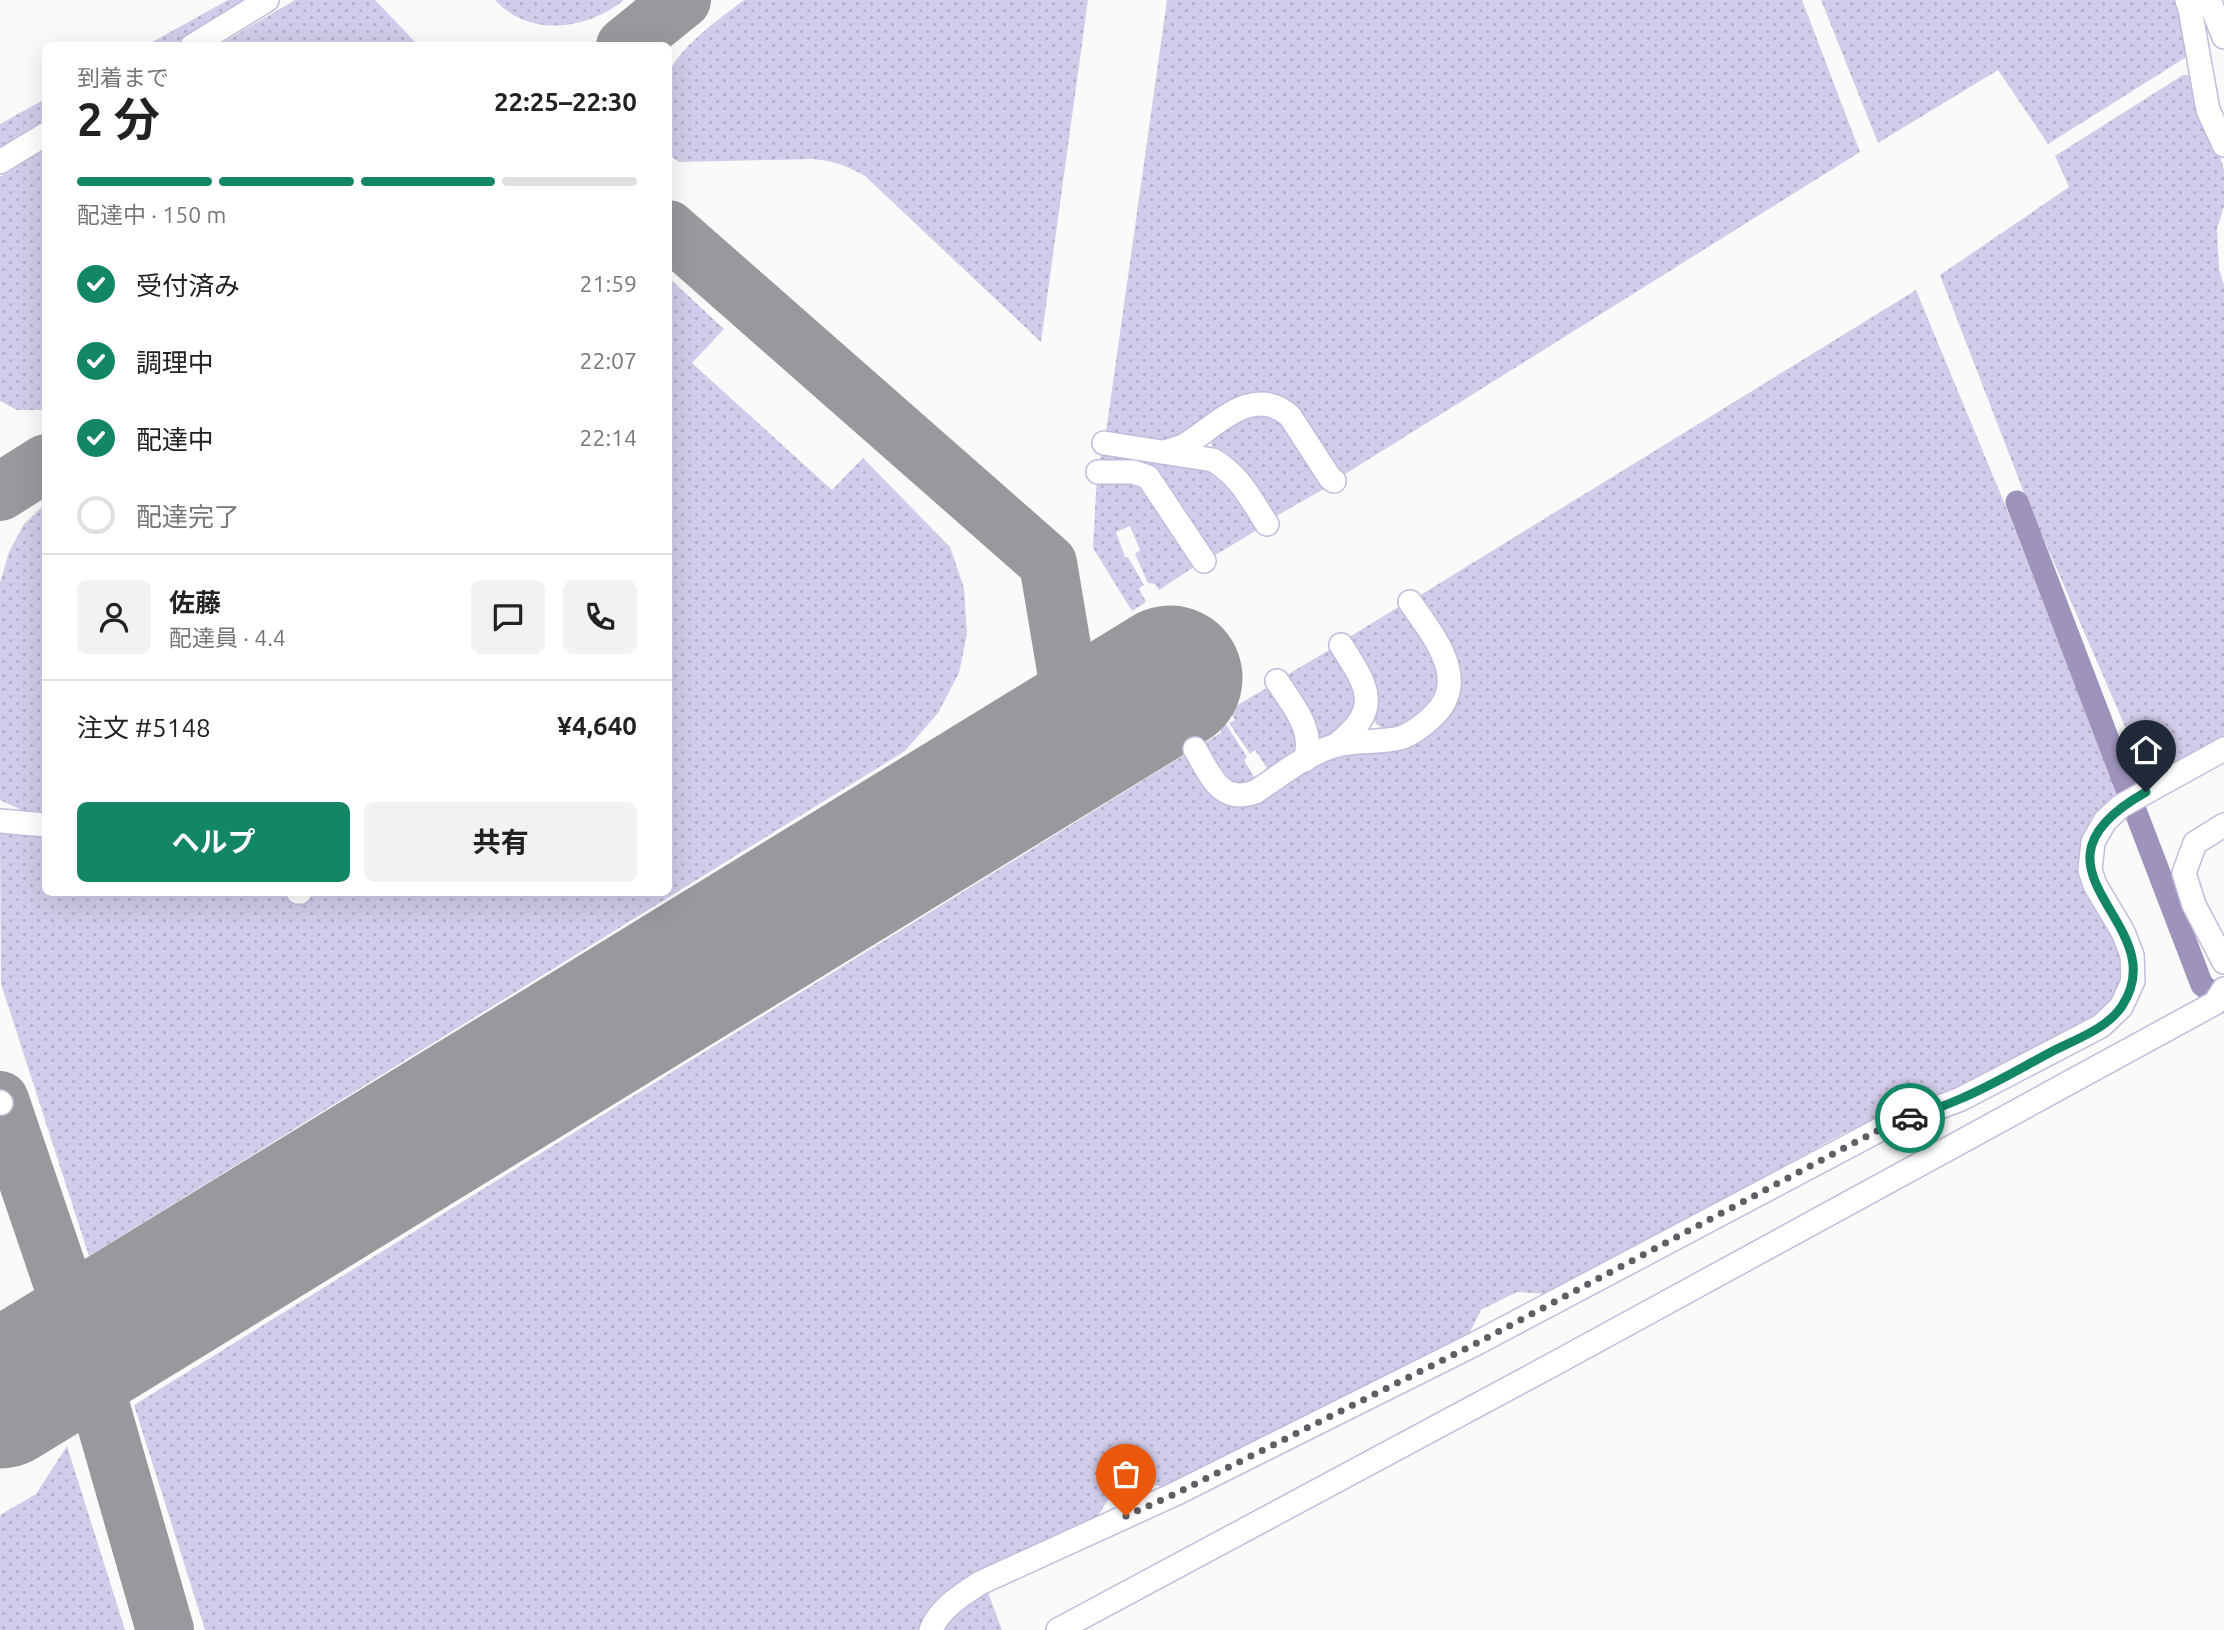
<!DOCTYPE html>
<html lang="ja">
<meta charset="utf-8">
<style>
body{margin:0;font-family:Ubuntu,"Noto Sans JP",sans-serif;background:#f2f2f2;color:#222;height:100vh;display:flex;flex-direction:column;font-size:26px;white-space:nowrap}
*{box-sizing:border-box;margin:0}
p{font-size:23px;color:#767676}
.icon{flex:none;width:38px;height:38px;fill:none;stroke:currentColor;stroke-width:2;stroke-linecap:round;stroke-linejoin:round}
.map{position:relative;flex:1;overflow:hidden}
.details{position:absolute;left:42px;top:42px;width:630px;height:854px;display:flex;flex-direction:column;background:#fff;border-radius:10px;box-shadow:0 7px 28px #0002}
.details>*{flex:none}
.pin{position:absolute;display:grid;place-items:center;width:60px;height:60px;color:#fff;margin:-72px -30px;border-radius:50% 50% 50% 0;rotate:-45deg;box-shadow:0 0 7px #0007}
.pin .icon{rotate:45deg}
.courier{position:absolute;display:grid;place-items:center;width:70px;height:70px;margin:-35px;border:5px solid #138665;border-radius:50%;background:#fff;color:#222;box-shadow:0 2px 9px #0007}
.summary em{font-style:normal;font-weight:700}
.summary div{display:flex;flex-direction:column-reverse}
.summary{display:flex;align-items:center;justify-content:space-between;height:119px;padding:0 35px}
h1{font-size:46px;font-weight:700;line-height:52px}
.bar{display:grid;grid-template-columns:repeat(4,1fr);gap:10px 7px;align-content:center;height:84px;padding:0 35px}
.bar i{height:9px;border-radius:5px;background:#e0e0e0}
.bar .active{background:#138665}
.bar p{grid-column:span 4}
.line{display:flex;align-items:center;gap:18px;padding:0 35px;border-top:2px solid #e0e0e0}
.line div{flex:1}
.round{display:grid;place-items:center;flex:none;width:74px;height:74px;border-radius:10px;background:#f2f2f2}
ol{padding:0 35px;list-style:none}
li{display:flex;align-items:center;gap:21px;height:77px}
li p{margin-inline-start:auto}
li .icon{padding:7px;border-radius:50%;background:#138665;color:#fff;stroke-width:4}
li:last-child{color:#767676}
li i{width:38px;height:38px;border:4px solid #e0e0e0;border-radius:50%}
.action{display:flex;gap:14px;margin-top:auto;padding:14px 35px}
.action a{flex:1;height:80px;border-radius:10px;background:#138665;color:#fff;font-size:28px;font-weight:700;line-height:80px;text-align:center}
.action a+a{background:#f2f2f2;color:#222}
.map>svg:first-child{display:block}
</style>
<div class="map">
<svg width="2224" height="1630" viewBox="0 0 2224 1630">
<defs>
<pattern id="grass-dots" width="8" height="8" patternUnits="userSpaceOnUse" patternTransform="scale(1.75)"><rect width="8" height="8" fill="#d2cbe9"/><path d="M2 2h.1M6 6h.1" fill="none" stroke="#b3adc7" stroke-width="1.8" stroke-linecap="round"/></pattern>
</defs>
<rect width="100%" height="100%" fill="#fafafa"/>
<path fill="url(#grass-dots)" d="M228,0h20l-74,45 -29,1z
M295,0h80l43,45h-199z
M495,0h129c-37,30 -94,38 -129,0z
M744,0h344l-47,342 -176,-166c-17,-10 -32,-15 -52,-17l-134,3 -10,-7c-1,-24 -4,-53 -1,-77 4,-26 55,-62 76,-78z
M1167,0h635l58,152 -518,324 -59,-75 -115,45 -63,-7z
M1821,0h356l11,56 -140,88 -50,-74 -120,73z
M2183,75h10l1,21 26,60 4,14v36l-7,23 2,40 5,16v453l-77,39 -121,-279 -86,-223 129,-88 -14,-31z
M45,99v26l-45,27v-28z
M45,149v261h-28l-17,-9v-224z
M669,278l55,51 -32,34 140,127 31,-32 87,89 14,41 3,46 -8,39 -21,40 -33,38 -816,505 -88,-272 -1,-151 32,-3 13,1 1,61h240l5,6h17l7,-6h353z
M1916,290l90,217 111,285 -26,26 -7,59 28,44 15,49 -8,25 -18,20 -146,75 -113,44 -293,160 -32,-2 -36,18 -11,22 -304,156 -24,-7 -32,16 -13,20 -127,59 -27,18 -20,24 -4,12h-714l-71,-225 1058,-655 31,46 96,-39 74,-9 64,-56 -43,-93z
M1278,414l53,71 -60,34 -58,-66 -2,-13 5,-7 21,-17z
M1102,446l112,20 48,61 -53,32 -60,-86 -50,-3z
M1097,475l49,5 54,83 -41,27 -4,-6 -7,-1 -13,-29 5,-4 -10,-24 -14,6 9,25h3l16,28 -5,3 7,14 -14,9 -39,-63z
M45,504v317l-45,-21v-217l9,-31 15,-28z
M1405,603l37,63 -8,39 -32,24h-18l-8,-5 -30,-85z
M1336,646l26,61 -44,41 -38,-69z
M1275,683l30,65 -53,42 -22,-1 -32,-42 24,-15 -2,-4 6,-4 21,33 -3,3 12,20 13,-9 -14,-21 -5,4 -21,-31 6,-3 -6,-10z
M67,1446l58,184h-125v-115l36,-21z
M986,1587l16,43h-60l2,-11z"/>
<g fill="none" stroke-linecap="round" stroke-linejoin="round">
<path stroke="#9e93bb" stroke-width="23" d="M2017,502l185,483 22,17"/>
<path stroke="#9a989d" stroke-width="58" d="M625,46l57,-46
M668,229l380,334 29,173
M0,492l46,-29
M0,1100l83,244 82,286"/>
<path stroke="#9a989d" stroke-width="145" d="M0,1396l1170,-718"/>
<g stroke="#c3bbdb" stroke-width="26">
<path id="minor" d="M2187,0l3,9 18,101 16,35
M2209,0l15,37
M192,46l75,-46
M0,162l46,-28
M1104,443l109,17c27,16 37,38 54,64
M1164,452c7,-2 14,-4 21,-7 31,-19 68,-62 105,-29l40,62 4,3
M1098,472h35l15,5 56,84
M1277,681c16,25 38,48 28,79
M1336,745c46,-36 33,-57 5,-100
M1195,749c15,25 25,56 60,43 25,-16 51,-38 79,-46 22,-7 47,-2 69,-9 10,-4 19,-11 27,-18 43,-37 4,-82 -20,-117
M0,821l46,4
M2224,825l-29,18 -11,30 10,32 30,57
M298,892h2
M0,1102l1,1
M931,1630c9,-22 29,-34 49,-47l195,-89 302,-151 402,-213 82,-31 140,-73 20,-19 12,-26 -1,-26 -9,-23 -28,-47 -5,-15 3,-28 12,-21 16,-15 103,-57
M1058,1630l494,-265 663,-362 9,-14"/>
</g>
<use href="#minor" stroke="#fff" stroke-width="23"/>
</g>
<g fill="none" stroke-linecap="round" stroke-linejoin="round">
<path stroke="#605e65" stroke-width="7" stroke-dasharray="0 12.6" d="M1126,1516l49,-22 302,-151 371,-197 31,-16 31,-12"/>
<path stroke="#138665" stroke-width="9" d="M1910,1118c17,-6 34,-12 50,-19 31,-13 61,-31 91,-47 23,-12 56,-23 71,-46 55,-84 -115,-136 24,-214"/>
</g>
</svg>
<div class="pin" style="left:1126px;top:1516px;background:#ea580c"><svg class="icon" aria-label="bag" viewBox="0 0 24 24"><path d="M5 8h14l-1 12H6zM9 8a3 3 0 0 1 6 0"/></svg></div>
<div class="pin" style="left:2146px;top:792px;background:#1f2937"><svg class="icon" aria-label="home" viewBox="0 0 24 24"><path d="M3 11l9-7 9 7M6 9v11h12V9"/></svg></div>
<div class="courier" style="left:1910px;top:1118px"><svg class="icon" aria-label="car" viewBox="0 0 24 24"><path d="M5 17H2v-5l4-1 3-4h7l3 4 3 1v5h-3M9 17h6M6 11h13"/><circle cx="7" cy="17" r="2"/><circle cx="17" cy="17" r="2"/></svg></div>
<section class="details">
<div class="summary"><div><h1>2 分</h1><p>到着まで</p></div><em>22:25–22:30</em></div>
<div class="bar"><i class="active"></i><i class="active"></i><i class="active"></i><i></i><p>配達中 · 150 m</p></div>
<ol>
<li><svg class="icon" aria-label="check" viewBox="0 0 24 24"><path d="M5 12l5 5 9-10"/></svg>受付済み<p>21:59</p></li>
<li><svg class="icon" aria-label="check" viewBox="0 0 24 24"><path d="M5 12l5 5 9-10"/></svg>調理中<p>22:07</p></li>
<li><svg class="icon" aria-label="check" viewBox="0 0 24 24"><path d="M5 12l5 5 9-10"/></svg>配達中<p>22:14</p></li>
<li><i></i>配達完了</li>
</ol>
<div class="line" style="height:126px"><a class="round"><svg class="icon" aria-label="person" viewBox="0 0 24 24"><circle cx="12" cy="8" r="4"/><path d="M4 21q1-7 8-7t8 7"/></svg></a><div><b>佐藤</b><p>配達員 · 4.4</p></div><a class="round"><svg class="icon" aria-label="chat" viewBox="0 0 24 24"><path d="M4 5h16v11H9l-5 4z"/></svg></a><a class="round"><svg class="icon" aria-label="phone" viewBox="0 0 24 24"><path d="M5 4h4l2 5-3 2q2 4 5 5l2-3 5 2v4C11 20 4 13 5 4z"/></svg></a></div>
<div class="line" style="height:91px"><div>注文 #5148</div><b>¥4,640</b></div>
<div class="action"><a>ヘルプ</a><a>共有</a></div>
</section>
</div>
